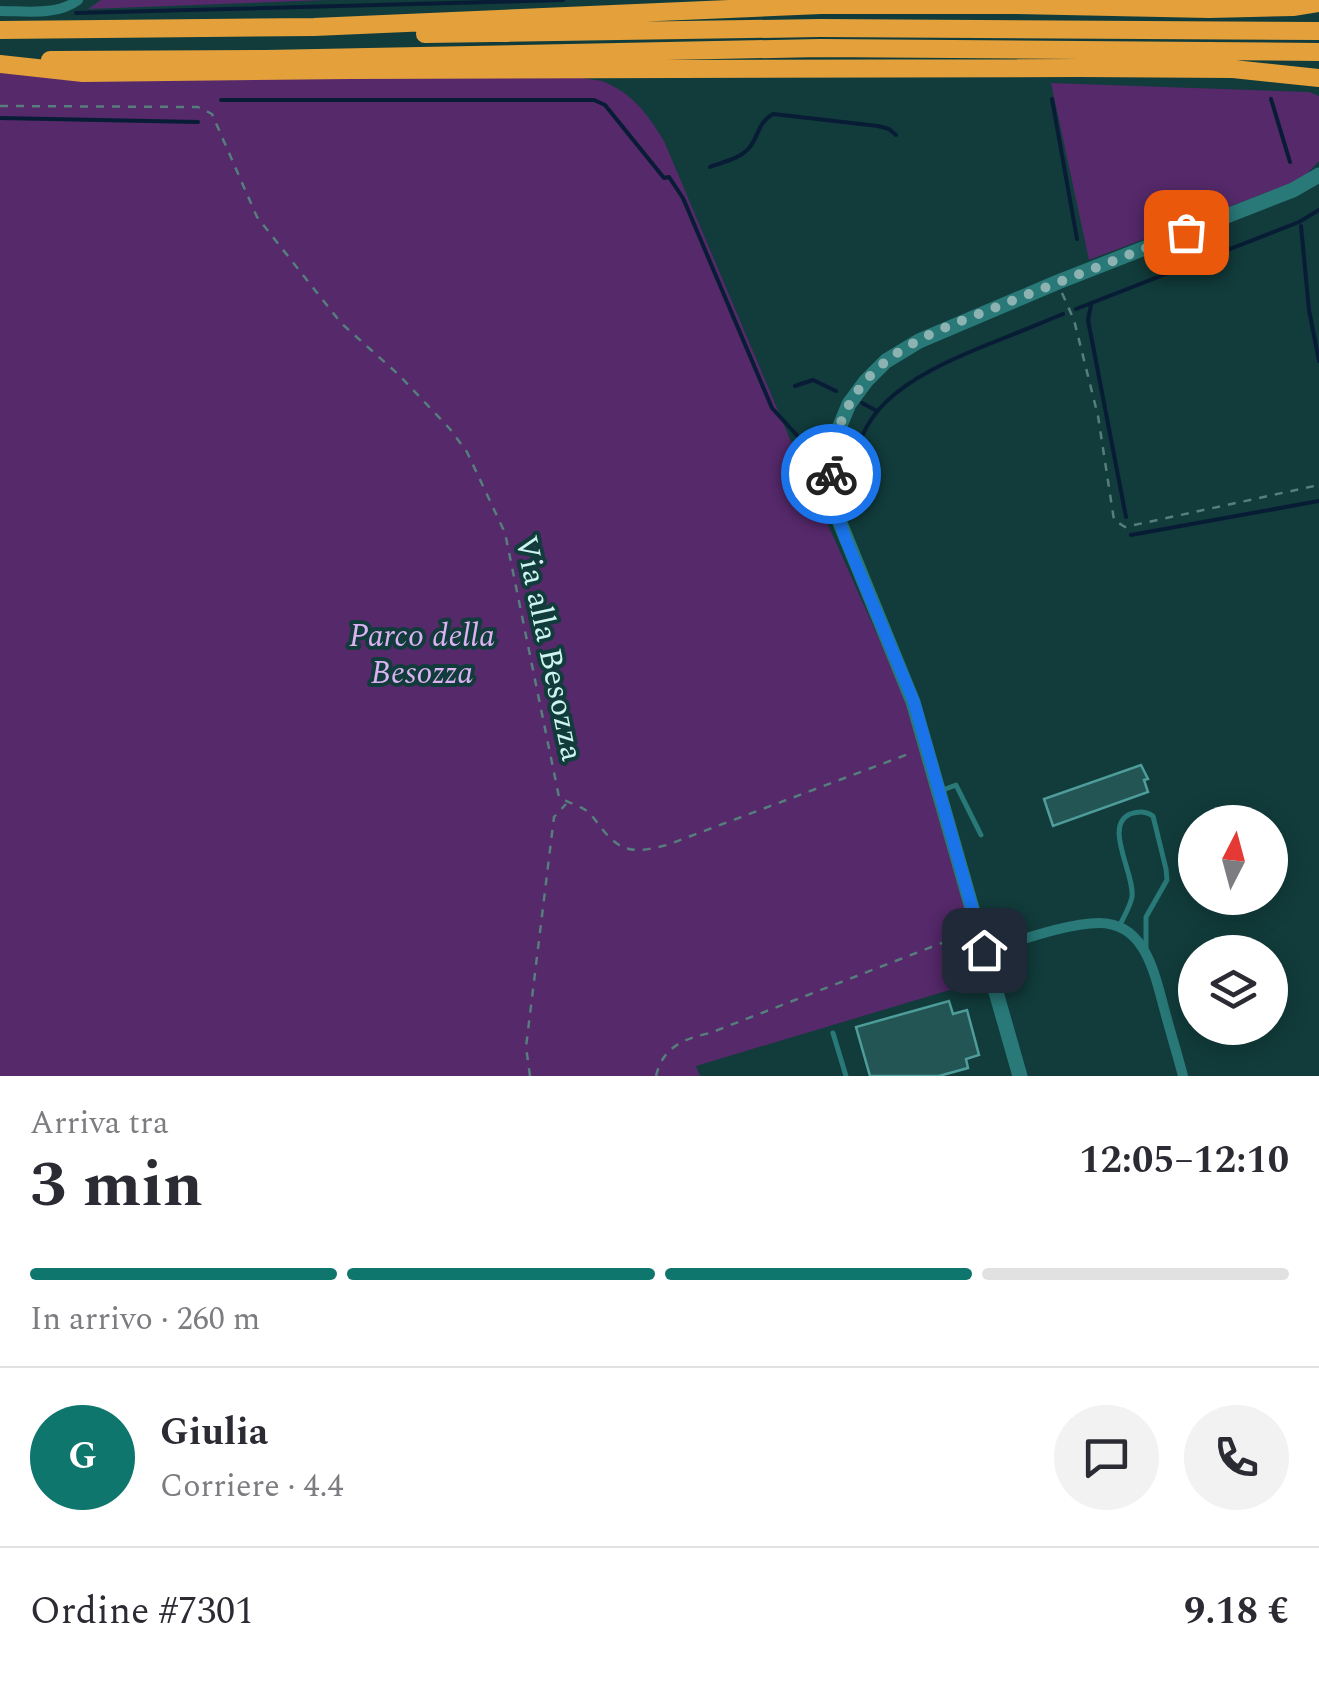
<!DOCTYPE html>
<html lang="it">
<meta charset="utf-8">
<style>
body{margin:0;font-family:Spectral,serif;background:#f2f2f3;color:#2b2b33;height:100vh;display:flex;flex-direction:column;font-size:38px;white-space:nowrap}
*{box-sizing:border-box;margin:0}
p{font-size:32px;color:#7c7c81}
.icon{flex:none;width:55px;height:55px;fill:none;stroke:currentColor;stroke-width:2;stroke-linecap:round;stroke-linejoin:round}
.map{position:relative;height:1076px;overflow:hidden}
.side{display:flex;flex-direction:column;background:#fff;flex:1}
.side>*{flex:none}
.needle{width:65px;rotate:6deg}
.buttons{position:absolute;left:1178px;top:805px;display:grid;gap:20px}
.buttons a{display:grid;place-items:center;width:110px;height:110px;border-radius:50%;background:#fff;box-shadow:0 5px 25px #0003;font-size:50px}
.pin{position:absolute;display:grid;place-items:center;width:85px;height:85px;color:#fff;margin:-42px;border-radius:20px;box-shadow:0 5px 15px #0006}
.courier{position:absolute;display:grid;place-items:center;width:100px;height:100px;margin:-50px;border:8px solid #1a73e8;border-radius:50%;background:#fff;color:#222;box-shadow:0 2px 12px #0007}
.head em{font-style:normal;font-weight:700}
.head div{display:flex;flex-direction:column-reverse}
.head{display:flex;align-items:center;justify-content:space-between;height:170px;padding:0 30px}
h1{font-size:65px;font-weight:700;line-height:75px}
.bar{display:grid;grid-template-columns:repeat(4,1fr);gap:15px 10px;align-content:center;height:120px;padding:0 30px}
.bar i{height:12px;border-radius:8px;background:#e1e1e2}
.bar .on{background:#0f766e}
.bar p{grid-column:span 4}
.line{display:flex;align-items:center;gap:25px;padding:0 30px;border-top:2px solid #e1e1e2}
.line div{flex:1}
.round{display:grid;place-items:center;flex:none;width:105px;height:105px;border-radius:52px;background:#f2f2f3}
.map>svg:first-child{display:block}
</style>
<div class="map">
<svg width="1319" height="1076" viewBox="0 0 1319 1076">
<rect width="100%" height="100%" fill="#113c3b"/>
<path fill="#55296a" d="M101,0h226l-239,9z
M442,57l160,24c30,12 45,32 62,60l134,317 121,270 74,249 -297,89 4,10h-700v-1014z
M1051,83l258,9 10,4v65l-17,18 -213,81z"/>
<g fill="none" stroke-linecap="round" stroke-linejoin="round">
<path stroke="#081d35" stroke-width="4" d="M76,13l487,-13
M1052,99l25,140
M1271,99l19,63
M221,100h373l11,5 59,73 5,-1 14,21 89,210 31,34 6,25 1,15
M0,118l198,4
M710,167c12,-5 30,-8 39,-19 10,-12 9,-26 24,-34l105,12 11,3 7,6
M1301,226l8,84 10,51
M1091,305l-3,15 38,197
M1076,309l223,-87 20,-12
M795,386l18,-6 23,11
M862,403l13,7
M857,505c-19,-93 54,-129 127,-159 26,-10 52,-21 79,-32
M1131,535l188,-34"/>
</g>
<path fill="#235554" stroke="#4f9d9b" stroke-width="2.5" d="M1141,765l7,14 -4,1 4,12 -95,34 -9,-27z
M949,1001l4,13 14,-4 12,45 -13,4 2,9 -29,8h-69l-14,-49z"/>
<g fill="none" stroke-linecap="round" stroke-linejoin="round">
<path stroke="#557e7c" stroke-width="2.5" stroke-dasharray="8 8" stroke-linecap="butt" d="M0,106l198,1 14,7 45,103 84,106 58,52 51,54 17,23 38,81 54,264c9,6 20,8 28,14 6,5 11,13 16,19 20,25 35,22 64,15l244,-92
M1062,293l12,27 24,96 16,104 11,7 194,-42
M530,1076l-4,-29 28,-230 12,-13
M656,1076c7,-29 27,-37 54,-43l255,-99"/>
<path stroke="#287978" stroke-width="5" d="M943,790l13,-5 25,50
M1119,927c4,-9 11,-20 13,-30 3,-23 -29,-71 -2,-83 9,-3 15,-3 23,2l13,53 1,11 -21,37v32
M833,1033l13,43"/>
<path stroke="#287978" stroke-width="10" d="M0,11c26,0 57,5 78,-11
M985,951c31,-9 82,-28 114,-28 46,0 55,49 65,85 6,23 13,45 19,68"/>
<path stroke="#287978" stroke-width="15" d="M1020,1076l-107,-374 -77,-189 -5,-42 6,-38 12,-29 17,-23 20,-20 33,-20 139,-59 235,-92 26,-15"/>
<path stroke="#e3a03b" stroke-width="18" d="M0,30l314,-3 507,-22h191l197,4 84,-2 26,-4
M425,34l395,-6 499,3
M50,60l215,-1 555,-11 499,4
M0,64l83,9 268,-3 728,-2 154,1 86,9"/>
</g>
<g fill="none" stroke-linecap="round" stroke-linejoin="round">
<path stroke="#8cb3b1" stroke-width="10" stroke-dasharray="0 18" d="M831,474c1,-40 16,-77 45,-104 34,-32 81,-47 123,-64 62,-25 125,-49 187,-74"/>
<path stroke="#1a73e8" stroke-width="12" d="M831,474l3,32 12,34 68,162 70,248"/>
</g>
<g text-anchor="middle" stroke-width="8" stroke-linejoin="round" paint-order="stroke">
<g font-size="32" font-style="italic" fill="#dcb2f2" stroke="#113c3b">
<text x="422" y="646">Parco della<tspan x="422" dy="37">Besozza</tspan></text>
</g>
<g font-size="32" fill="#cef3f1" stroke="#113c3b">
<text transform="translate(550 648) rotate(78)" y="11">Via alla Besozza</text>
</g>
</g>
</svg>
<div class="buttons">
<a><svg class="needle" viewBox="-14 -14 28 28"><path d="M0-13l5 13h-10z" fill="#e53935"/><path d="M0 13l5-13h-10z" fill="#7c7c81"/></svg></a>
<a><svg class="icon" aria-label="layers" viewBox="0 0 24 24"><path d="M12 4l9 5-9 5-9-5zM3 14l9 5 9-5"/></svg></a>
</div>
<div class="pin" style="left:1186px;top:232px;background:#ea580c"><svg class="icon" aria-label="bag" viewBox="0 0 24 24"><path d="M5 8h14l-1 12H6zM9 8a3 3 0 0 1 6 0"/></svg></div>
<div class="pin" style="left:984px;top:950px;background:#1f2937"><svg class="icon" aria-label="home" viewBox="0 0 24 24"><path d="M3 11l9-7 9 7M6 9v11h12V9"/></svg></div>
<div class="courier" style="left:831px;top:474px"><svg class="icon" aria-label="bike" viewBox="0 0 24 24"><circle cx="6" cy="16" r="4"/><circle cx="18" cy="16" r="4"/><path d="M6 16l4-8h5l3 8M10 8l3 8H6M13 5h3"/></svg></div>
</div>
<section class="side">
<div class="head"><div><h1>3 min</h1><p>Arriva tra</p></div><em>12:05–12:10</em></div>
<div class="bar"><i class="on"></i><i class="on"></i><i class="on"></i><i></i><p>In arrivo · 260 m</p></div>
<div class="line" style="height:180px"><b class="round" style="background:#0f766e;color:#fff">G</b><div><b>Giulia</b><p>Corriere · 4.4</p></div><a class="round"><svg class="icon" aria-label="chat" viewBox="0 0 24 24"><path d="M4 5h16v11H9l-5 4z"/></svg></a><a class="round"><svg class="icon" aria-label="phone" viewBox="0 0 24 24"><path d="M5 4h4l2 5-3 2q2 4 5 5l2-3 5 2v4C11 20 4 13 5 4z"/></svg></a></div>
<div class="line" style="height:130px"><div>Ordine #7301</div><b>9.18 €</b></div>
</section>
